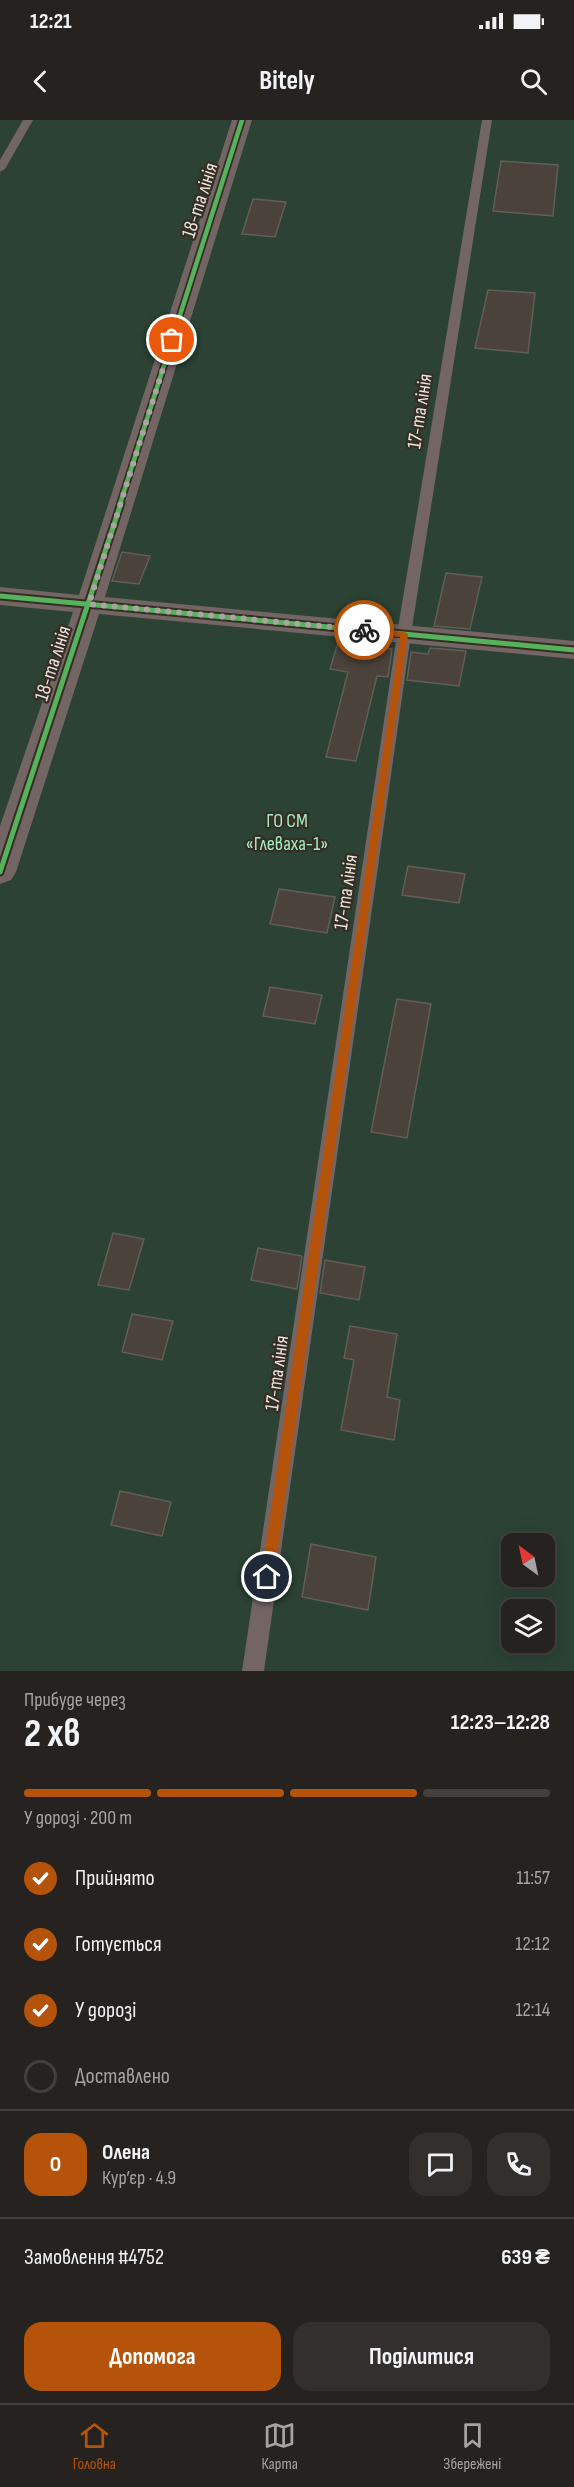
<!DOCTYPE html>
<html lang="uk">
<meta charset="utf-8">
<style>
body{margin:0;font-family:"Sofia Sans Condensed",sans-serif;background:#322f2c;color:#f1f3f6;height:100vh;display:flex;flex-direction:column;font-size:22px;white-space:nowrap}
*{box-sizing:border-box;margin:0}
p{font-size:20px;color:#a4a4a4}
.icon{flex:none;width:33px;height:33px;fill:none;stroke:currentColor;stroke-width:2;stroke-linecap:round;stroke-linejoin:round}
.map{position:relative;height:1551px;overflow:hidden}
.side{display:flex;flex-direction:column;background:#26221f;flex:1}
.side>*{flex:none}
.needle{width:39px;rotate:327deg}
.controls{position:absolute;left:501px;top:1413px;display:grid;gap:12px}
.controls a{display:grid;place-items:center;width:54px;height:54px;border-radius:12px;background:#26221f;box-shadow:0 6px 24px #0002,0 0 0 2px #423f3d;font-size:30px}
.pin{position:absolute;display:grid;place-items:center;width:51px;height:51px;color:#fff;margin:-26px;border:3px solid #fff;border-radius:50%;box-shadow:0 2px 6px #0007}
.courier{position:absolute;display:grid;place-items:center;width:60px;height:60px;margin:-30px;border:4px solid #b45309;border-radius:50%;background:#fff;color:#222;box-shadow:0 2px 8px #0007}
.headline em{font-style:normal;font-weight:700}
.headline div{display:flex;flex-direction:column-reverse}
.headline{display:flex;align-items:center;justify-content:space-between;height:102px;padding:0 24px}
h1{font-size:39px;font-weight:700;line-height:45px}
.bar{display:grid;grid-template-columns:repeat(4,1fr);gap:9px 6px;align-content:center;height:72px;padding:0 24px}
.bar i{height:8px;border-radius:4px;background:#423f3d}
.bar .active{background:#b45309}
.bar p{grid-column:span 4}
.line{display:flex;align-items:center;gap:15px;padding:0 24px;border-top:2px solid #423f3d}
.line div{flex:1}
.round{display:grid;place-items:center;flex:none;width:63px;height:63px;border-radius:18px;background:#322f2c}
ol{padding:0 24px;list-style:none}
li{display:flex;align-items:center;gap:18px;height:66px}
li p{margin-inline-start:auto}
li .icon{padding:6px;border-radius:50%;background:#b45309;color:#fff;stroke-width:4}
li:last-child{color:#a4a4a4}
li i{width:33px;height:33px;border:3px solid #423f3d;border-radius:50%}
.button{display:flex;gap:12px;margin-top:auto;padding:12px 24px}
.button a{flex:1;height:69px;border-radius:18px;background:#b45309;color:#fff;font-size:24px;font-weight:700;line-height:69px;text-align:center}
.button a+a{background:#322f2c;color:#f1f3f6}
.status{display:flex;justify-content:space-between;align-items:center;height:42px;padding:0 30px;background:#26221f;direction:ltr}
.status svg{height:16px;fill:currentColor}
header{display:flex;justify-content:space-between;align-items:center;height:78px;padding:0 24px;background:#26221f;font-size:27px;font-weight:700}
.menu{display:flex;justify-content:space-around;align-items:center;height:84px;border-top:2px solid #423f3d;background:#26221f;font-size:16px;color:#a4a4a4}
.menu a{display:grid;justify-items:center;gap:3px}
.menu .active{color:#b45309}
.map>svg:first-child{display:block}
</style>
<div class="status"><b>12:21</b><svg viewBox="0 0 49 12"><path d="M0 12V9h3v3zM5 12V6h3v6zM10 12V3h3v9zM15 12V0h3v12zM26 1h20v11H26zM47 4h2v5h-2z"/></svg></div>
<header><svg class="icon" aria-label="back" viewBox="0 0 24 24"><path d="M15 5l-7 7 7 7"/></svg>Bitely<svg class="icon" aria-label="search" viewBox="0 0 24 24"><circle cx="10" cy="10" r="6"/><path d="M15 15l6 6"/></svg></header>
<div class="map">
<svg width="574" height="1551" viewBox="0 0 574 1551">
<rect width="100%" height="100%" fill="#322d29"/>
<path fill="#2b4234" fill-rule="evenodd" d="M0,0h574v1551h-574zM512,1424h32v32h-32zM512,1490h32v32h-32z"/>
<path fill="#4b433b" stroke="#615d59" stroke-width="1.5" d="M501,41l57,4 -5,51 -60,-5z
M253,79l33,3 -11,35 -33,-3z
M488,170l47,3 -7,60 -53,-5z
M122,432l28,4 -11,28 -27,-3z
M446,453l36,4 -12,52 -36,-3z
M338,522l54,7 -4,28 -11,-1 -21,85 -30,-4 22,-85 -18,-3z
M430,528l36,3 -7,35 -52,-6 4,-28 17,2z
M408,746l57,8 -6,29 -57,-8z
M279,769l56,8 -8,36 -57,-9z
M270,867l52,8 -7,29 -52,-8z
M397,879l34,5 -24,134 -36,-6z
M113,1113l31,6 -15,51 -31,-5z
M258,1128l44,8 -5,33 -46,-9z
M325,1140l40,7 -6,33 -39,-7z
M132,1194l41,7 -11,39 -40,-8z
M350,1206l47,8 -10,63 13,3 -6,40 -53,-10 13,-70 -10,-2z
M120,1371l51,11 -9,34 -51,-11z
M311,1424l65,13 -8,53 -66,-13z"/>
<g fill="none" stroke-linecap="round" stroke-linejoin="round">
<path fill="#736564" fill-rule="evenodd" d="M23,0h10l-28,49 -5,3v-12z
M482,0h10l-81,514 -147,1037h-22l155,-1037z"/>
<path fill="#736564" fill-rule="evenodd" d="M232,0h20l-147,477 469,44v18l-475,-45 -83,258 -5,8 -11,4v-58l73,-214 -73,-7v-18l79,8z"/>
<g stroke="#362d25" stroke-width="8">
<path id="cycleway-far1" d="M120,384l122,-384"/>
</g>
<g stroke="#362d25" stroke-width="9">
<path id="cycleway" d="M0,476l574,54
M0,752l121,-369"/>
</g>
<use href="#cycleway-far1" stroke="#56b35d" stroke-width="4.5"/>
<use href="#cycleway" stroke="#56b35d" stroke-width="5"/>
</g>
<path fill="#b45309" d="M361,508l43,4 4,2 -134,943 -2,4 -5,2 -4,-2 -2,-4 139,-940 -36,-4 -4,-3z"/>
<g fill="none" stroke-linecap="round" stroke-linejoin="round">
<path stroke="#aaa5a0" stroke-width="6" stroke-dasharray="0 10.8" d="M172,220l-83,264 275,26"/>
</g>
<g text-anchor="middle" stroke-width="4.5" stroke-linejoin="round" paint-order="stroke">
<g font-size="20" fill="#ebe5e0" stroke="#362d25">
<text transform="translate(199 80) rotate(-72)" y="7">18-та лінія</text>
<text transform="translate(419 291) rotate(-81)" y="7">17-та лінія</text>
<text transform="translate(52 543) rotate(-72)" y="7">18-та лінія</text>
<text transform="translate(345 772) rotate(-82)" y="7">17-та лінія</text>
<text transform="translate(276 1253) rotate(-82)" y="7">17-та лінія</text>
</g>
<g font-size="20" fill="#a0edc1" stroke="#362d25">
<text x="287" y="707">ГО СМ<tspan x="287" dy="23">«Глеваха-1»</tspan></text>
</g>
</g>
</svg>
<div class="controls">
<a><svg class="needle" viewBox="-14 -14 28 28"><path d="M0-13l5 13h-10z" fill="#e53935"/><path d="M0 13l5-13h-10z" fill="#a4a4a4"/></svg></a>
<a><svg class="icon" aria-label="layers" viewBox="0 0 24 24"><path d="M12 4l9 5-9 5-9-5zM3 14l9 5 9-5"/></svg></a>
</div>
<div class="pin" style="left:172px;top:220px;background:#ea580c"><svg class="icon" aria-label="bag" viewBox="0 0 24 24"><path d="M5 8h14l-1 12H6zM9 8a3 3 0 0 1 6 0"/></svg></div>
<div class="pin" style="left:267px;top:1457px;background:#1f2937"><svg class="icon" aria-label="home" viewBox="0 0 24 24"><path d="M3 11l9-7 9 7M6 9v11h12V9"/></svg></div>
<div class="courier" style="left:364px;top:510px"><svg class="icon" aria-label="bike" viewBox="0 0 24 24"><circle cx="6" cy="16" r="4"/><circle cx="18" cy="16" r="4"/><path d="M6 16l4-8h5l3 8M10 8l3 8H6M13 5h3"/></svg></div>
</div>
<section class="side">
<div class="headline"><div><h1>2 хв</h1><p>Прибуде через</p></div><em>12:23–12:28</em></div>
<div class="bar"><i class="active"></i><i class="active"></i><i class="active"></i><i></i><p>У дорозі · 200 m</p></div>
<ol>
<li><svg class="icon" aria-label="check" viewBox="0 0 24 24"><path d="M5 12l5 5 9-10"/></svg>Прийнято<p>11:57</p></li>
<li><svg class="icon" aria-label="check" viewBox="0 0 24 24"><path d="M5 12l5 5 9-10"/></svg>Готується<p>12:12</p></li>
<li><svg class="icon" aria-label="check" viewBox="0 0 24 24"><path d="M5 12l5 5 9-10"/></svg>У дорозі<p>12:14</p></li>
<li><i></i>Доставлено</li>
</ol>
<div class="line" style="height:108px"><b class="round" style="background:#b45309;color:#fff">О</b><div><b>Олена</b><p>Кур’єр · 4.9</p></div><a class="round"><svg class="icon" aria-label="chat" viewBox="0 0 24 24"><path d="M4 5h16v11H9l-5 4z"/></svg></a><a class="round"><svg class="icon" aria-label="phone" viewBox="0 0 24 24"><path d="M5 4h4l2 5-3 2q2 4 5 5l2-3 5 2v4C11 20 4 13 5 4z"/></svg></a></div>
<div class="line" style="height:78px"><div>Замовлення #4752</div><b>639 ₴</b></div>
<div class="button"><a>Допомога</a><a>Поділитися</a></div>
</section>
<nav class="menu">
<a class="active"><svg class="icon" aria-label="home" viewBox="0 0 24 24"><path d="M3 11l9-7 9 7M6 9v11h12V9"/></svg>Головна</a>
<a><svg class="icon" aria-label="map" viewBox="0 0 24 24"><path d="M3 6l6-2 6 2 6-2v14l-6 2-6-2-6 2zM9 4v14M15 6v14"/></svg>Карта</a>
<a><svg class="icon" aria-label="saved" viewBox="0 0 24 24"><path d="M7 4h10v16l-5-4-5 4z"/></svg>Збережені</a>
</nav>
